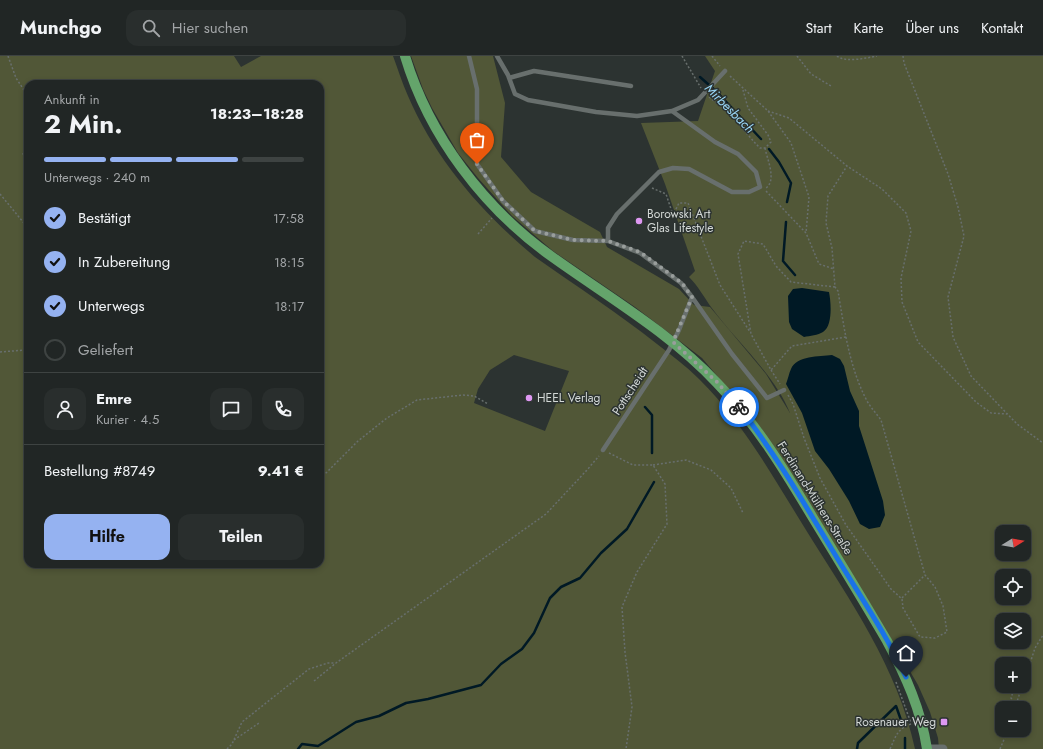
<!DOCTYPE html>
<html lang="de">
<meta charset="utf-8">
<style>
body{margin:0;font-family:Jost,sans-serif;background:#292e2d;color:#f1f3f6;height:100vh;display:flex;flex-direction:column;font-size:15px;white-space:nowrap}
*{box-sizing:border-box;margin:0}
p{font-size:13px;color:#a2a5a7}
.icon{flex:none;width:22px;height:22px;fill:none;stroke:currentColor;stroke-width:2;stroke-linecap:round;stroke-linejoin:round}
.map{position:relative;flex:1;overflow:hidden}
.details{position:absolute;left:24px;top:24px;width:300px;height:488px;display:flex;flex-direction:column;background:#212625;border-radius:12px;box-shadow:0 2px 6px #0003,0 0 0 1px #3e4342}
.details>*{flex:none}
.needle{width:26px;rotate:79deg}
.fabs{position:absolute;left:995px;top:469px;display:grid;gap:8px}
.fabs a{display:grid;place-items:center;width:36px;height:36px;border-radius:8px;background:#212625;box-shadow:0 2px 6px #0003,0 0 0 1px #3e4342;font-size:20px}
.pin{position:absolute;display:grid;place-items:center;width:34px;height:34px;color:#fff;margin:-41px -17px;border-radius:50% 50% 50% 0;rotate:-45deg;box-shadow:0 0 4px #0007}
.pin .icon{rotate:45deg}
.courier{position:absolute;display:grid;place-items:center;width:40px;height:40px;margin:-20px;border:3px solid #1a73e8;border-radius:50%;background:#fff;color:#222;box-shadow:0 1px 5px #0007}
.summary em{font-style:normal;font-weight:700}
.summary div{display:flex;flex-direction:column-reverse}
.summary{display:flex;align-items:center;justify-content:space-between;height:68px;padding:0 20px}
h1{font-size:26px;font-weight:700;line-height:30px}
.bar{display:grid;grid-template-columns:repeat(4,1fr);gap:6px 4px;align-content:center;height:48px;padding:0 20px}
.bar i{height:5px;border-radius:3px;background:#3e4342}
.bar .selected{background:#95b2f1}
.bar p{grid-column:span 4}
.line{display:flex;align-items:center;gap:10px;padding:0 20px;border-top:1px solid #3e4342}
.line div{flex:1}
.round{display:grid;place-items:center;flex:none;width:42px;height:42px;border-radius:12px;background:#292e2d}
ol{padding:0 20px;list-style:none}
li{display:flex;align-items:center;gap:12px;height:44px}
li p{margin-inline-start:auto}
li .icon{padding:4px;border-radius:50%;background:#95b2f1;color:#111;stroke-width:4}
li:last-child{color:#a2a5a7}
li i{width:22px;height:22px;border:2px solid #3e4342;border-radius:50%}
.primary-button{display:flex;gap:8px;margin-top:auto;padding:8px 20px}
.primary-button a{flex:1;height:46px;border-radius:12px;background:#95b2f1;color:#111;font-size:16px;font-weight:700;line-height:46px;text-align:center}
.primary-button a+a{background:#292e2d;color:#f1f3f6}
header{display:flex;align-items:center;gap:24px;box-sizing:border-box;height:56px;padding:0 20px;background:#212625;border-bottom:1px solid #3e4342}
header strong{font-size:19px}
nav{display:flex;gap:22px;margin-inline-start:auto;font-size:14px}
.search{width:280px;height:36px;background:#292e2d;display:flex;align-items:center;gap:10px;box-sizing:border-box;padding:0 14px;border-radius:12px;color:#a2a5a7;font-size:15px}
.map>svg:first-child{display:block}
</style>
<header>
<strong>Munchgo</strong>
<div class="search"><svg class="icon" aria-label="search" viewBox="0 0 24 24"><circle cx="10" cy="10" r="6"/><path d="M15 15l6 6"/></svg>Hier suchen</div>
<nav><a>Start</a><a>Karte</a><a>Über uns</a><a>Kontakt</a></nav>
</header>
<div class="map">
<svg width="1043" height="693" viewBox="0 0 1043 693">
<rect width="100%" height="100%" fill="#2c3331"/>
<path fill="#515737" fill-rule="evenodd" d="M0,0h234l7,11 20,-11h132c5,13 9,27 15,40 27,63 74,117 127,161 41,29 83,56 122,87 14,11 29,22 42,35 44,43 74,98 107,151 43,69 92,138 109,219h-915zM28,28h292v480h-292zM514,299l55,16 -24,60 -71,-28 4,-14 12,-19z
M411,0h82l12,47 -4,54 30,35 69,40 7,15 72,42 15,16 16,2 56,67 24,39c-14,-37 -55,-73 -79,-106 -7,-10 -13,-21 -22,-30l6,-6 -30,-87 -24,-61 57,-2 17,-50 -10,-15h338v693h-104l-1,-11 -8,-26 -12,-27 -39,-67 -118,-190 -59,-70 -67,-51 -82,-56 -41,-35 -34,-38 -20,-25 -26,-45 -9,-19zM1002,476h22v22h-22zM1002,520h22v22h-22zM1002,564h22v22h-22zM1002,608h22v22h-22zM1002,652h22v22h-22z"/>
<path fill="#001925" d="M802,232l27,4c2,10 4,34 -6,40 -5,3 -13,4 -19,5l-12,-8 -3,-7 -1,-26 5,-7z
M832,299l8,4 4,7 6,25 9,20v15l24,75 2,14 -5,12 -11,2 -9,-5 -11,-23 -20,-32 -14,-18 -13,-38 -16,-29c2,-5 3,-11 5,-15 6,-14 28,-12 41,-14z"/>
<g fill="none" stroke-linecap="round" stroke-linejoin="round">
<path stroke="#001925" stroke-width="2.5" d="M700,21l17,15 44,47
M769,93l10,13 12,21 -4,19
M786,166l-3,39 12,14
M645,351l7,8v38
M905,682v11
M298,693l4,-5 16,2 38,-24 23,-6 27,-13 22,-4 53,-14 20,-21 21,-15 12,-16 16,-35 11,-11 19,-9 21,-25 26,-24 27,-47
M857,693l1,-6 38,-37 6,17"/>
<path stroke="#686f6d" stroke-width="1.5" stroke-dasharray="2 2" stroke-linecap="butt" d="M8,0l8,22 12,18
M682,0l19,32
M712,0l8,10
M797,0l14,18 20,12
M837,0c8,7 29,2 40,0
M903,0l1,7 44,111 10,33 6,29 -16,61 5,40 18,39 46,48 26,19
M730,20l38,35 23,32 18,54 -3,36
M709,41l19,15 28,32 4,4h5l6,-6 -3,-7 -20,-27 -5,-18
M768,55l21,7 58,48 35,23 24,24 5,18 -10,47 1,24 16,40 58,60 15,11 16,1
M765,92c2,11 12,32 1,40
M23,97l5,17
M652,132l14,6 7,21 6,-12h9l32,82 30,47
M766,135l40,42 13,31 15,5
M0,138l28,34
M478,178l14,-16
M835,231l-44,-5 -15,-16 -13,-22 -19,-3 -6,13 13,80 20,36 21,-24 54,-9
M0,296l25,-2 3,2
M771,314l9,14
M788,339l5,9 11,34 16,40 26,47 45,64 11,10 1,9 17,29 15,1 12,-6 -4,-26 -8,-19 -10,-12 -44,-155c-5,-7 -11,-13 -15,-21 -17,-33 -22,-72 -28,-108l-3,-4 -3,-39 -6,-25 2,-27 19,-30
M609,397l24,12h20l12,19 2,40 -30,48 -15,35 3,45 7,55 -6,42
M653,409l33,-5 25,10 20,18 12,25
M320,423l38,-38 29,-23 30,-18 46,-5 11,1 14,8
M902,542l23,-23
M314,625l22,-18
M896,626l15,41
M1024,626l11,-34 8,-13
M1015,630l-4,12 5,6
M1015,652l7,-22
M234,684l25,-17
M227,693l5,-5 10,-22 67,-53 19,-6h8l210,-149 41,-44 12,-14
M890,693c6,-13 7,-20 21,-25
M1000,693l8,-19"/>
<path stroke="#686f6d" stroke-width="4.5" d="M469,0l8,33v75l26,37 32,30 38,9 35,1 32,12 41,30 11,14 -13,33 -10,20 -66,100
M497,0l11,19 7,19 13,6 68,12 41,4 35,-5 43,31 23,12 18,18 4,15 -11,5h-17l-43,-23 -16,-1 -14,4 -42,42 -9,14v13
M509,22l25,-7 97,15
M672,55l26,-11 27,-29
M692,241l40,57 35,44 17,-8"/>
<path stroke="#686f6d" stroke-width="9" d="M927,693h16"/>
<path stroke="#64a46b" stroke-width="10" d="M405,0c24,80 79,152 146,200 57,41 118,76 166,127 39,40 68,88 96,135 25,41 50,82 74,123 19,35 34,69 40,108"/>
</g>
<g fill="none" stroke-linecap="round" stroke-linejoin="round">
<path stroke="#999e9c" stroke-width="4" stroke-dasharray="0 7.2" d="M477,108l26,37 32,30 38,9 35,1 32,11 42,31 10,14 -19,45 44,40 22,25"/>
<path stroke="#1a73e8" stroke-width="5" d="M739,351c39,50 70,105 103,159 22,36 46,72 64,111"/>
</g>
<g fill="#de98f2" stroke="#2c3331" stroke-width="1.5">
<circle cx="639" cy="165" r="4"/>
<circle cx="529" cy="342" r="4"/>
<rect x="940" y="662" width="8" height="8" rx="2"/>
</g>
<g text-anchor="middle" stroke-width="3" stroke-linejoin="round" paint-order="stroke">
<g font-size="12" fill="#d3d8d6" stroke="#2c3331" text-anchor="start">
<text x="647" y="162">Borowski Art<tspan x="647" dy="14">Glas Lifestyle</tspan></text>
<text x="537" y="346">HEEL Verlag</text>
<text x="936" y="670" text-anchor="end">Rosenauer Weg</text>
</g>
<g font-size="12" fill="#d3d8d6" stroke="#2c3331">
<text transform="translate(630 335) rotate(-57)" y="4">Pottscheidt</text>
<text transform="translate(815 442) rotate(58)" y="4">Ferdinand-Mülhens-Straße</text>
</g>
<g font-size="13" font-style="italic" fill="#99d7f7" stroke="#2c3331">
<text transform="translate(730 52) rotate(45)" y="5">Mirbesbach</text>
</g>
</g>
</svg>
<div class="fabs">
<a><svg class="needle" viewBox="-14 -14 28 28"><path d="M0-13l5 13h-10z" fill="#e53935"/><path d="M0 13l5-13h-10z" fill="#a2a5a7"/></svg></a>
<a><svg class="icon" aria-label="locate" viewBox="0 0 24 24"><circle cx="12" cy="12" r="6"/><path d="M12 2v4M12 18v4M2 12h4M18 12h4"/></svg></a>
<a><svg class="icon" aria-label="layers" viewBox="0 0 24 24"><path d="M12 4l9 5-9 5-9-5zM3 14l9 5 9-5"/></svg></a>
<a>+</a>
<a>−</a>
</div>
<div class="pin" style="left:477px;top:108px;background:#ea580c"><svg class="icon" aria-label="bag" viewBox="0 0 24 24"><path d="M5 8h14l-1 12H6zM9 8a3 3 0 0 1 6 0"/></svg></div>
<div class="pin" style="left:906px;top:621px;background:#1f2937"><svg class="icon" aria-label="home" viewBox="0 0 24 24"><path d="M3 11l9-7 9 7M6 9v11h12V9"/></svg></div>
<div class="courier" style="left:739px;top:351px"><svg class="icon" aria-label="bike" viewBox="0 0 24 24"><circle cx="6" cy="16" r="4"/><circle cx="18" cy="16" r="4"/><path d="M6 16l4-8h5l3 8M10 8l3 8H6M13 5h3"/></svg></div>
<section class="details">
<div class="summary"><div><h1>2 Min.</h1><p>Ankunft in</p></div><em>18:23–18:28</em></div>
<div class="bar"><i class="selected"></i><i class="selected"></i><i class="selected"></i><i></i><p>Unterwegs · 240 m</p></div>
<ol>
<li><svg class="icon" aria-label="check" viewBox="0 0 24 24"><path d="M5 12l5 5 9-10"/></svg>Bestätigt<p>17:58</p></li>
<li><svg class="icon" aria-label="check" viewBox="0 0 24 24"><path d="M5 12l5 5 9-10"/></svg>In Zubereitung<p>18:15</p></li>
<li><svg class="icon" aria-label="check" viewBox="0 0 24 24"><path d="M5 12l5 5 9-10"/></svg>Unterwegs<p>18:17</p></li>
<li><i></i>Geliefert</li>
</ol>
<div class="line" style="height:72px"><a class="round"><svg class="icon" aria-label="person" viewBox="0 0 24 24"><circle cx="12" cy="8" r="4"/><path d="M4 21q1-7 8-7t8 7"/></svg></a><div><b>Emre</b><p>Kurier · 4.5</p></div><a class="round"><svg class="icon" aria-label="chat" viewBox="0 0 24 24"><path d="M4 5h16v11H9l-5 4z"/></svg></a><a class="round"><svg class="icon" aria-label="phone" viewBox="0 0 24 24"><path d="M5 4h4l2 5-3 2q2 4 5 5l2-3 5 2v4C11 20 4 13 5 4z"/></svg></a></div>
<div class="line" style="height:52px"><div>Bestellung #8749</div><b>9.41 €</b></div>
<div class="primary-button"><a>Hilfe</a><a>Teilen</a></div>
</section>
</div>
